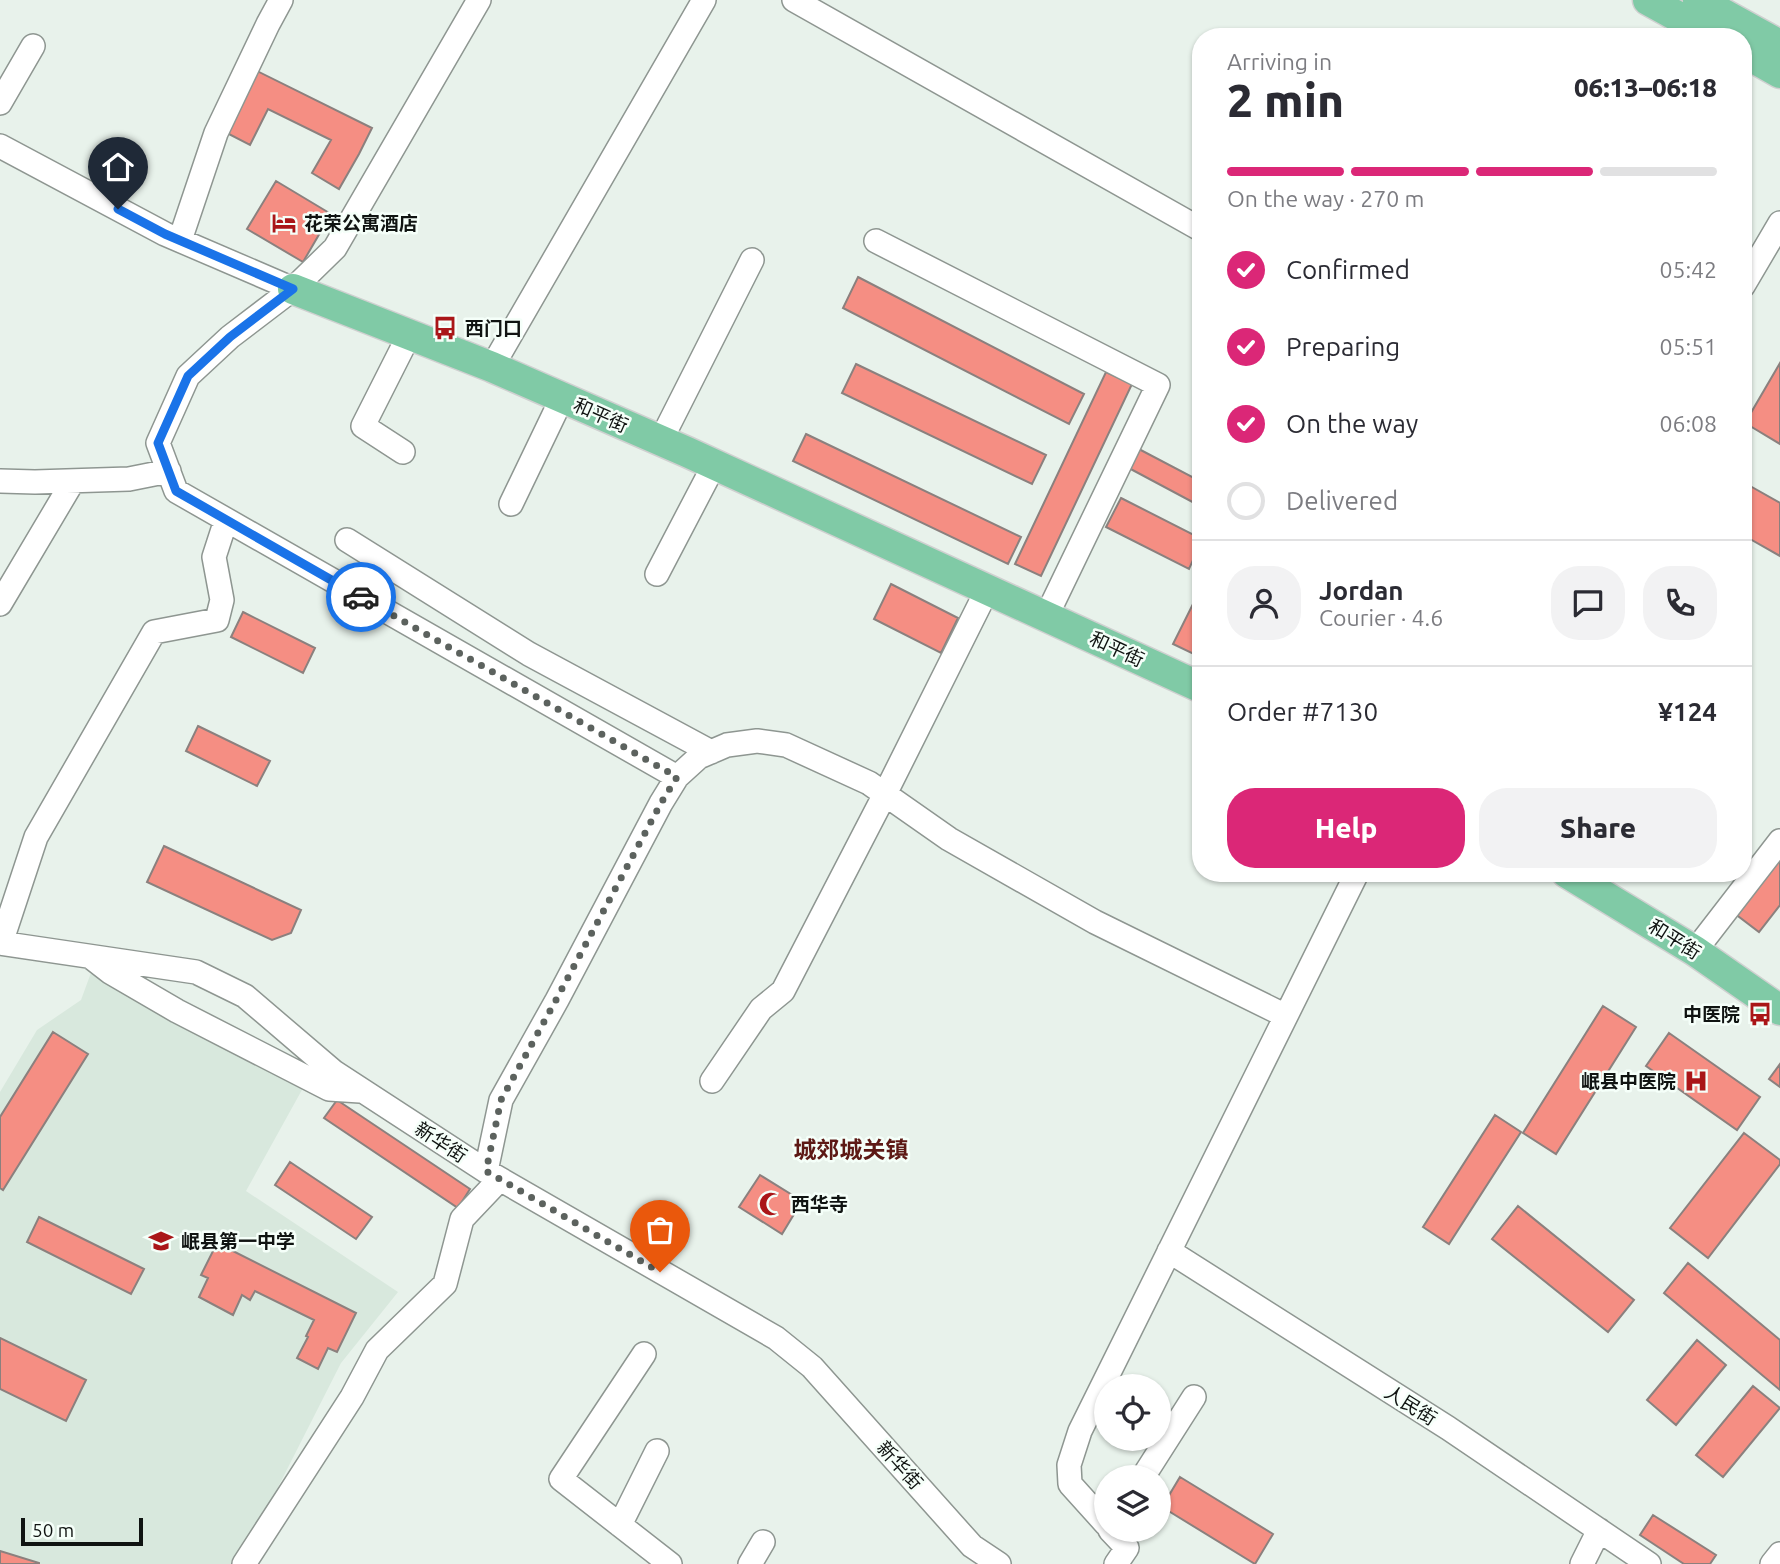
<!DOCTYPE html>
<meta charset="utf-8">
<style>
body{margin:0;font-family:Ubuntu,"Noto Sans SC",sans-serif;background:#f2f2f3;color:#2b2b33;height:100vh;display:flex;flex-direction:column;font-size:26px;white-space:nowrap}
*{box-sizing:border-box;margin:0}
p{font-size:23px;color:#7c7c81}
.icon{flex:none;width:38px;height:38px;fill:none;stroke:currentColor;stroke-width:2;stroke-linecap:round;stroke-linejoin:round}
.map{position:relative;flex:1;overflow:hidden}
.drawer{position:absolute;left:1192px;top:28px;width:560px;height:854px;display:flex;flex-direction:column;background:#fff;border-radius:28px;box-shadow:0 2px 5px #0004}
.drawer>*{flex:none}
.tools{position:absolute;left:1094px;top:1374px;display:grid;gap:14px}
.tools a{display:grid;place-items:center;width:77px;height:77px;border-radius:50%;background:#fff;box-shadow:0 2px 5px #0004;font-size:35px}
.scale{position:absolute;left:21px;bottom:18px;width:122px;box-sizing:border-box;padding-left:7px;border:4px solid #101412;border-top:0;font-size:19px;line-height:24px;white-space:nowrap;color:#101412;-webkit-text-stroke:5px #f5fff9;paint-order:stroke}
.pin{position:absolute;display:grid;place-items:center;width:60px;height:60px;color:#fff;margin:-72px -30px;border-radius:50% 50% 50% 0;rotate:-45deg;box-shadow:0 0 7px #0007}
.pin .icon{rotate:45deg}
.courier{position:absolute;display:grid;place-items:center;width:70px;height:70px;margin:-35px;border:5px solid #1a73e8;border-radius:50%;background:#fff;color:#222;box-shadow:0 2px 9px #0007}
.summary em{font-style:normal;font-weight:800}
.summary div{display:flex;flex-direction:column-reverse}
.summary{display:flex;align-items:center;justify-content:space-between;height:119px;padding:0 35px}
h1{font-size:46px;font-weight:800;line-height:52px}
.bar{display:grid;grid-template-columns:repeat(4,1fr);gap:10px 7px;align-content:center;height:84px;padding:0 35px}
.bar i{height:9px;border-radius:5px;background:#e1e1e2}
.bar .on{background:#db2777}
.bar p{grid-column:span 4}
.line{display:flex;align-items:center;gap:18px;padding:0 35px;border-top:2px solid #e1e1e2}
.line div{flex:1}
.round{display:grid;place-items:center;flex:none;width:74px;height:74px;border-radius:28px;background:#f2f2f3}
ol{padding:0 35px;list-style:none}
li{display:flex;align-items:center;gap:21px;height:77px}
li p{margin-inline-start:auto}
li .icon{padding:7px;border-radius:50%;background:#db2777;color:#fff;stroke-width:4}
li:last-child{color:#7c7c81}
li i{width:38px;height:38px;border:4px solid #e1e1e2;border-radius:50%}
.cta{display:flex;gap:14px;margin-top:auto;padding:14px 35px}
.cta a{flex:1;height:80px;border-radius:28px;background:#db2777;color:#fff;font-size:28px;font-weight:800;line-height:80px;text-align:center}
.cta a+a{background:#f2f2f3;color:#2b2b33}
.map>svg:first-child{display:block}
</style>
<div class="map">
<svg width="1780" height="1564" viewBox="0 0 1780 1564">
<rect width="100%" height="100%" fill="#e8f2eb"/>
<path fill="#d8e8dd" d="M92,970l211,118 -57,103 152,101 -57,71 -102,201h-239v-472l37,-62 44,-30z"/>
<path fill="#f58e83" stroke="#8b807e" stroke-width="2" d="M253,69l119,59 -13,26 -20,35 -27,-16 19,-33 -63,-31 -18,36 -27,-14z
M276,181l55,33 -28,48 -56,-33z
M858,277l226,117 -15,30 -226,-116z
M1780,363v81l-35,-21z
M856,364l190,91 -14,29 -190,-91z
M1106,372l26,12 -91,192 -26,-12z
M806,434l215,103 -13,27 -215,-103z
M1135,447l65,34v25l-75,-40z
M1743,482l37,21v53l-37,-21z
M1121,498l79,40v7l-11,24 -83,-42z
M891,584l67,34 -17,35 -67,-34z
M1200,590v67l-27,-13z
M243,612l72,36 -12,25 -72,-36z
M198,726l72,35 -13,25 -71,-35z
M164,846l137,64 -10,23 -19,7 -125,-58z
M1780,852v53l-21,27 -25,-19z
M1603,1006l33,21 -80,127 -33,-21z
M53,1032l35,22 -85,136 -3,-2v-71z
M1669,1033l91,64 -23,33 -91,-64z
M1780,1064v23l-11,-8z
M337,1100l133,89 -12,19 -134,-90z
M1495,1115l26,17 -72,112 -26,-17z
M1744,1133l36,27v4l-72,94 -38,-30z
M290,1162l82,55 -16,22 -81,-54z
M760,1175l42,26 -20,33 -43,-27z
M1518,1206l116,94 -26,32 -116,-93z
M39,1217l105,52 -13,25 -104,-52z
M217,1243l139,70 -19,39 -9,-4 -10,21 -21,-11 11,-21 -2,-1 8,-16 -59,-29 -5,9 -8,-5 -9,20 -34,-18 9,-19 -7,-3z
M1688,1263l92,77v50l-116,-97z
M0,1338l86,42 -20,41 -66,-32z
M1697,1340l29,25 -50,60 -29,-25z
M1753,1386l27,22 -57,69 -27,-22z
M1180,1477l93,57 -18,30 -93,-57z
M1653,1515l63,40 -6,9h-26l-44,-29z
M0,1551l39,12v1h-39z"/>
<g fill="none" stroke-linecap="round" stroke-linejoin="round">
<g stroke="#8e9691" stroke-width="26">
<path id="minor" d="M479,0l-144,248 -42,41 -63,48 -42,39 -30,67 18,48 501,286
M794,0l406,229
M0,103l33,-57
M0,146l165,88 128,55
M180,240l36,-107 52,-109 13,-24
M876,241l282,144 -112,232
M1743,286l37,-63
M492,367l212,-367
M660,442l92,-182
M403,452l-40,-26 46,-91
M0,481l35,1 94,-3 40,-8
M511,504l51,-106
M347,540l182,114 182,98
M657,574l57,-109
M0,604l73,-123
M0,943l196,29 49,24 89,76 152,99 290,167 36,29 160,179 27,18
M1,943l35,-106 118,-205 63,-12 5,-20 -8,-43 12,-37
M1695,951l85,-110
M92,958l18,14 67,39 152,78 31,2
M712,1081l49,-72 22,-18 102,-197 102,-204
M486,1171l15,-71 56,-100 104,-197 16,-26 22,-20 28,-12 30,-4 29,4 83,38 80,56 146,83 191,94
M1169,1251l279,177 201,136
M644,1354l-83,125 109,85
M1143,1477l51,-80
M1106,1524l-36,-40 -1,-19 11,-34 277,-558
M620,1525l37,-74
M1110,1530l17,18 -11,16
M244,1564l108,-167 25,-47 68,-66 17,-65 37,-39
M750,1564l13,-22
M1582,1564l17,-34
M1772,1564l8,-10"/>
</g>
<g stroke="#cfd0d0" stroke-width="33">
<path id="major" d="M1648,0l67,37
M1698,0l82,45
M1743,52l37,21
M293,289l199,78 195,85 513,235
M1567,873l128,78 85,59"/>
</g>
<use href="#minor" stroke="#fff" stroke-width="23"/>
<use href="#major" stroke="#80caa6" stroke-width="30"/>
</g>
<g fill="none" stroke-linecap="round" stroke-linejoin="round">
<path stroke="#5c625e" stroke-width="7" stroke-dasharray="0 12.6" d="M361,597l316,180 -16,26 -105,197 -55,100 -15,71 174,101"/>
<path stroke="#1a73e8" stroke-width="9" d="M118,209l47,25 128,55 -63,48 -42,39 -30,67 18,48 185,106"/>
</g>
<defs>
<g id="hotel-bare" transform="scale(1.89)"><path d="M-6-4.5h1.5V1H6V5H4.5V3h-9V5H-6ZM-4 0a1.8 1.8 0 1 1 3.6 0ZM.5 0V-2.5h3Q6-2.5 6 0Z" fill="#aa1618" stroke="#f5fff9" stroke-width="2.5" paint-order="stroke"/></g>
<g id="bus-bare" transform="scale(1.89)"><path d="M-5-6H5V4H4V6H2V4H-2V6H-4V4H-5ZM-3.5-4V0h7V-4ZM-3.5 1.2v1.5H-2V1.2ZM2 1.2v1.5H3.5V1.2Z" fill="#aa1618" stroke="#f5fff9" stroke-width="2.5" paint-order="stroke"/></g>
<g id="hospital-bare" transform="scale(1.89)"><path d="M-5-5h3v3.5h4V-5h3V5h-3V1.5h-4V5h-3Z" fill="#aa1618" stroke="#f5fff9" stroke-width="2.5" paint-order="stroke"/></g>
<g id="mosque-bare" transform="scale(1.89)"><path d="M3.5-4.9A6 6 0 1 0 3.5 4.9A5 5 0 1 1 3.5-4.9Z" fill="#aa1618" stroke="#f5fff9" stroke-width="2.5" paint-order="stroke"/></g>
<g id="school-bare" transform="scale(1.89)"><path d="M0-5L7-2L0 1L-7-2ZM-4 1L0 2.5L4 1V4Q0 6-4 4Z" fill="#aa1618" stroke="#f5fff9" stroke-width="2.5" paint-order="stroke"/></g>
</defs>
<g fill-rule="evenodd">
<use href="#hotel-bare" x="284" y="223"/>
<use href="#bus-bare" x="445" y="328"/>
<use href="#bus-bare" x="1760" y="1014"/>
<use href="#hospital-bare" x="1696" y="1081"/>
<use href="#mosque-bare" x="771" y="1204"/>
<use href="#school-bare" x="161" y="1241"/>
</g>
<g text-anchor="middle" stroke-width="5" stroke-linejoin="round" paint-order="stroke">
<g font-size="19" font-weight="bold" fill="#101412" stroke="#f5fff9" text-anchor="start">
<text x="304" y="230">花荣公寓酒店</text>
<text x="465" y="335">西门口</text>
<text x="1740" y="1021" text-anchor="end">中医院</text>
<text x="1676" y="1088" text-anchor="end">岷县中医院</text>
<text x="791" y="1211">西华寺</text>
<text x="181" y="1248">岷县第一中学</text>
</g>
<g font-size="19" fill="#101412" stroke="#f5fff9">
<text transform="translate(601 415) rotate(24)" y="7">和平街</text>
<text transform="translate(1117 649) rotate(25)" y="7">和平街</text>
<text transform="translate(1675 939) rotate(32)" y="7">和平街</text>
<text transform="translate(441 1142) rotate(33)" y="7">新华街</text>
<text transform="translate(1411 1405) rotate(32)" y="7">人民街</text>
<text transform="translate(900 1465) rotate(48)" y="7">新华街</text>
</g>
<g font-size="23" font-weight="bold" fill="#5d1915" stroke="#f5fff9">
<text x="851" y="1158">城郊城关镇</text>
</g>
</g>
</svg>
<div class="tools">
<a><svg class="icon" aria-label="locate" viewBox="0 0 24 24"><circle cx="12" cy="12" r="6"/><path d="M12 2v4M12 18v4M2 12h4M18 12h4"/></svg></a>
<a><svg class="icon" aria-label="layers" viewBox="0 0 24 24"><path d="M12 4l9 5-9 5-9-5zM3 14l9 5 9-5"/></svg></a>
</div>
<div class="scale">50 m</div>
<div class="pin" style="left:660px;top:1272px;background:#ea580c"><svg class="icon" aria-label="bag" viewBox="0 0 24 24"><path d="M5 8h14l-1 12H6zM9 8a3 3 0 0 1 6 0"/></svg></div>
<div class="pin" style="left:118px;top:209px;background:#1f2937"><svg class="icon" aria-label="home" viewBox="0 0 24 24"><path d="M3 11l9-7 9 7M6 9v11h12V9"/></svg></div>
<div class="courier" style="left:361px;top:597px"><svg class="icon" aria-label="car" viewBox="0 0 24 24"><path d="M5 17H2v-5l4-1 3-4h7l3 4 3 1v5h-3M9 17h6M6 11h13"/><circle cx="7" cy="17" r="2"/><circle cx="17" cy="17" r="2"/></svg></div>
<section class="drawer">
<div class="summary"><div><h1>2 min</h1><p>Arriving in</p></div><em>06:13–06:18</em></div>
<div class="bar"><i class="on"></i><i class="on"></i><i class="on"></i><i></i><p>On the way · 270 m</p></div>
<ol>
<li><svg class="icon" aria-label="check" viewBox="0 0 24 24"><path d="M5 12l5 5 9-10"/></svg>Confirmed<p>05:42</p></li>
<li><svg class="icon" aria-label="check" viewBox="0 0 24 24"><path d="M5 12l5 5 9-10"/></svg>Preparing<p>05:51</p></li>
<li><svg class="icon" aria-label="check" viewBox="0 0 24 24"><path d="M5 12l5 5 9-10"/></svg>On the way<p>06:08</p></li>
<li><i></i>Delivered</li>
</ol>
<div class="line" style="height:126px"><a class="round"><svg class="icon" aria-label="person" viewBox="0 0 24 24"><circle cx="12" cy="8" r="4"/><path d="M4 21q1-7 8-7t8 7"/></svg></a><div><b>Jordan</b><p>Courier · 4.6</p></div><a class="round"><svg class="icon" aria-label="chat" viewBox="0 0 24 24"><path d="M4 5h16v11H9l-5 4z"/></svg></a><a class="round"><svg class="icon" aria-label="phone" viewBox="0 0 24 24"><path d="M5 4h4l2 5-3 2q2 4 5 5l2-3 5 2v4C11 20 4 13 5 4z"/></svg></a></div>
<div class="line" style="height:91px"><div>Order #7130</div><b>¥124</b></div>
<div class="cta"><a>Help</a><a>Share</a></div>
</section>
</div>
